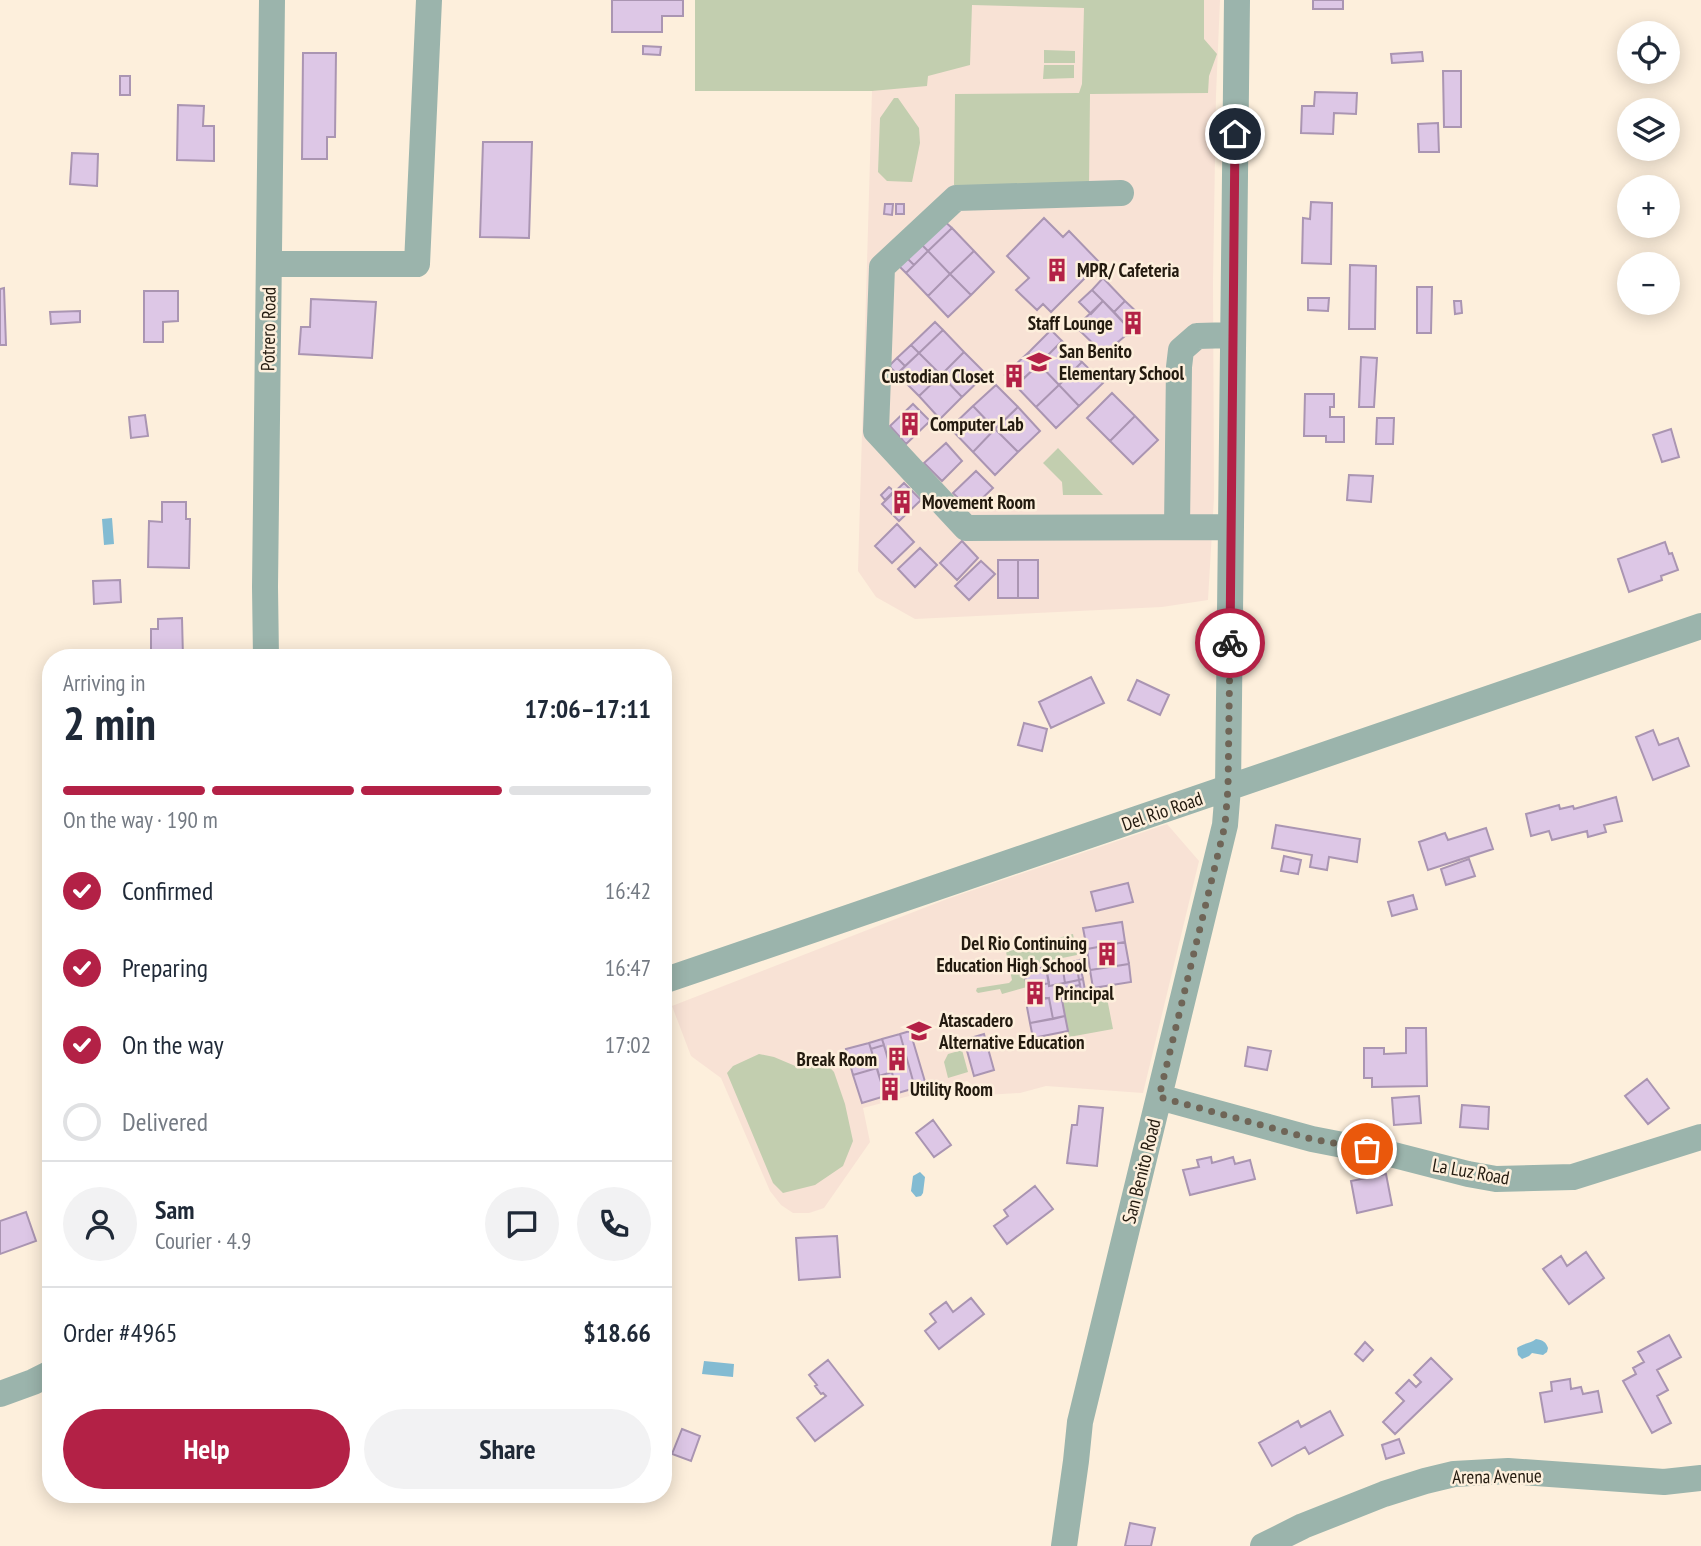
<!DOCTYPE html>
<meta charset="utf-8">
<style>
body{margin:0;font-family:"PT Sans Narrow",sans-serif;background:#f2f2f3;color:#1f2937;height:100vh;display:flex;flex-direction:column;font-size:26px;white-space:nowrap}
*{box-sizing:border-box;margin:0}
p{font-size:23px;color:#747a83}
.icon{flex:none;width:38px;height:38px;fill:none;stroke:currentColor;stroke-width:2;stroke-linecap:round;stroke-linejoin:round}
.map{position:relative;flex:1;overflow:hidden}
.panel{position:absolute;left:42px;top:649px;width:630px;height:854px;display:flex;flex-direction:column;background:#fff;border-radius:28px;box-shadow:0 4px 18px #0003}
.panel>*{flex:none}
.tools{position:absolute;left:1617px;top:21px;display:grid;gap:14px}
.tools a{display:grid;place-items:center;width:63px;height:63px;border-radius:50%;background:#fff;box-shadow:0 4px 18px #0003;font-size:35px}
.pin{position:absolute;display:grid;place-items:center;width:60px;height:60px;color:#fff;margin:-30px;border:4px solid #fff;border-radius:50%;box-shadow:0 2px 7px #0007}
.courier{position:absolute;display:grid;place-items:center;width:70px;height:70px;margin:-35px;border:5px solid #b32146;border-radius:50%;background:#fff;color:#222;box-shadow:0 2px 9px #0007}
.head em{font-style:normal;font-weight:700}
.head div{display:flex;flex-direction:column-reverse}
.head{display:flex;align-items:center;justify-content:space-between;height:119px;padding:0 21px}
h1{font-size:46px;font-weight:700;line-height:52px}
.bar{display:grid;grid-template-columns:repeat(4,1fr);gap:10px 7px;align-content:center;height:84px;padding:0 21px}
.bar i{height:9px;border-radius:5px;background:#e0e1e3}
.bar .on{background:#b32146}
.bar p{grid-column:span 4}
.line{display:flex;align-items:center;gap:18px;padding:0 21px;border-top:2px solid #e0e1e3}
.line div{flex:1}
.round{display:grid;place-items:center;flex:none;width:74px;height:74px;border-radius:37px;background:#f2f2f3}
ol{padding:0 21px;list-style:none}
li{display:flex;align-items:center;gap:21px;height:77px}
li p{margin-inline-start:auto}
li .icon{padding:7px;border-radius:50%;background:#b32146;color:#fff;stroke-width:4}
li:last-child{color:#747a83}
li i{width:38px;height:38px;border:4px solid #e0e1e3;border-radius:50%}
.primary-button{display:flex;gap:14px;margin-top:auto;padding:14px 21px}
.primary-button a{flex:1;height:80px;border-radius:42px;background:#b32146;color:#fff;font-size:28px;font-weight:700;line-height:80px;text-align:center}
.primary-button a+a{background:#f2f2f3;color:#1f2937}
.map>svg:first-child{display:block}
</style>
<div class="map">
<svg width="1701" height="1546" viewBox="0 0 1701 1546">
<rect width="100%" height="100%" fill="#fdefdc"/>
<path fill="#f8e2d5" d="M695,0h525l-4,95 -3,188 1,215 -6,102 -46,7 -247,12 -39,-22 -18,-26 14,-480h-177z
M1167,824l32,37 -56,232 -97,-7 -26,7 -34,2 -19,-14 -104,27 7,34 -46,66 -15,5h-16l-12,-8 -11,-14 -49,-113 -30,-22 -19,-50 275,-107z"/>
<path fill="#c2ceaf" d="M695,0h509v39l13,15 -8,22 -1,17 -118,1 -1,93 -135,-2 1,-91 124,-1 3,-9 2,-76 -112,-3 -2,60 -42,11 -1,10 -55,5h-177z
M1044,50l31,1v12h-31z
M1044,65h30v13l-31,1z
M894,98h4l21,30 1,15 -8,39 -25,-1 -9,-9 2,-54z
M1058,448l45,47h-40l-1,-13 -19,-19z
M1073,934l4,21 -54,11 4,21 -25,7 -2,-5 -22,4 -2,-2 1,-3 32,-5 3,-3 -6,-28z
M1106,993l7,36 -44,8 -7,-36z
M962,1050l6,22 -20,6 -4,-16 4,-8z
M759,1054l15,3 26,11 23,-8 11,12 11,32 8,37 -10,25 -28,19 -32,8 -10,-10 -46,-110 6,-7z"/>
<path fill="#83bbd2" d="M112,518l2,26 -10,1 -2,-26z
M920,1172l5,5 -2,16 -2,3 -5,1 -5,-6 2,-15z
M1536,1339c7,1 10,3 12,9l-1,4 -4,3 -11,-2 -3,3 -7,3 -4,-4 -1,-7c6,-5 13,-4 19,-9z
M704,1361l30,3 -1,13 -31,-3z"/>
<path fill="#ddc7e6" stroke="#aa95b2" stroke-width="2" d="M612,0h71v16h-21v16h-50z
M1313,0h30v9h-30z
M643,46l18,1 -1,8 -17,-1z
M1422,52l1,9 -31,2 -1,-9z
M303,53h33l-1,84h-8v22h-25z
M1443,71h18v56h-17z
M120,76h10v19h-10z
M1315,92l42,1 -1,21 -22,-1 -1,21 -32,-1 1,-27h12z
M178,105l26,1 -1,20h11v35l-37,-1z
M1438,123l1,29h-20l-1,-28z
M483,142h49l-3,96 -49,-1z
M72,153l26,1 -1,32 -27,-2z
M1311,202l21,1 -1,61 -29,-1 1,-45 7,1z
M885,204h8l-1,11 -8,-1z
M896,204h8v10h-8z
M1044,218l19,19 6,-6 31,32 -49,49 -8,-8 -6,6 -21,-20 13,-12 -22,-22z
M943,220l9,8 -24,23 -8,-8z
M952,228l22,23 -24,23 -22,-23z
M920,243l8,8 -14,14 -9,-9z
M928,251l22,23 -22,22 -22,-23z
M974,251l20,21 -23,23 -21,-21z
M905,256l9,9 -8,8 -9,-9z
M1350,265l26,1 -1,63h-26z
M950,274l21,21 -23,22 -20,-21z
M1103,278l22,23 -11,11 -22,-22z
M1417,287h15l-1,46h-14z
M4,288l2,57h-6v-56z
M1092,290l11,11 -12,13 -12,-12z
M144,291h34v30l-15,1v20h-19z
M1308,298h21l-1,13 -20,-1z
M311,299l65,3 -4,56 -73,-4 2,-27h9z
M1103,301l32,34 -10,1 -7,6 1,3 -12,12 -31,-30z
M1125,301l17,16v12l-7,6 -21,-23z
M1454,301h7l1,12 -7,1z
M80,311v11l-29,2 -1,-12z
M935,322l8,8 -24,23 -8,-8z
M943,330l21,22 -23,23 -22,-22z
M1051,330l11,11 -23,23 -11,-11z
M1062,341l20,21 -23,23 -20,-21z
M911,345l8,8 -14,13 -8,-8z
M964,352l22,22 -24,23 -21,-22z
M919,353l22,22 -22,21 -22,-22z
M1028,353l11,11 -15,14 -11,-11z
M1361,357l16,1 -3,49h-15z
M897,358l8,8 -8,8 -8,-8z
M1082,362l21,21 -24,23 -20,-21z
M1039,364l20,21 -23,22 -20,-21z
M1013,367l11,11 -8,8 -11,-11z
M941,375l21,22 -22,22 -21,-23z
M996,385l22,22 -23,22 -22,-23z
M1059,385l20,21 -23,22 -20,-21z
M1112,393l23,23 -25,25 -23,-23z
M1305,394h29v13h-4v10h14v25h-18v-6h-22z
M913,404l17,17 -24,23 -16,-18z
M973,406l22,23 -22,23 -23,-24z
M1018,407l22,24 -22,21 -23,-23z
M145,415l3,21 -17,2 -2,-21z
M1135,416l23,24 -25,24 -23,-23z
M1377,418h17l-1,26h-17z
M995,429l23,23 -23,23 -22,-23z
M1671,429l8,28 -17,5 -9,-27z
M946,443l16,18 -20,20 -18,-18z
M976,471l17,17 -23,22 -17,-17z
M1349,475l24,1 -2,26 -24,-2z
M904,483l17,17 -22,21 -17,-17z
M889,487l5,4 -9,9 -4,-5z
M162,502h24v17h4l-1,49 -41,-1 1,-46 13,1z
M897,524l17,18 -22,21 -17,-17z
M962,541l16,17 -21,22 -17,-17z
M1665,542l4,12 3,-1 6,17 -17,6 1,4 -33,12 -11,-33z
M920,548l17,17 -22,22 -17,-18z
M998,560h20v38h-20z
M1018,560h20v38h-20z
M981,561l14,13 -26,26 -14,-14z
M120,580l1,22 -27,2 -1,-23z
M182,618l1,40h-32v-29h7v-10z
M1091,677l13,26 -53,25 -12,-26z
M1137,680l32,15 -9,20 -32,-15z
M1024,723l23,6 -5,22 -24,-6z
M1653,730l6,15 19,-7 11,28 -36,14 -17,-43z
M1616,797l6,24 -18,4 2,7 -18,5 -1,-6 -35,9 -3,-9 -18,5 -5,-22 33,-9 1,4 13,-3 1,3z
M1276,825l84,14 -3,23 -28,-5 -2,13 -17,-3 2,-12 -40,-7z
M1486,828l7,21 -65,21 -9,-28 26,-9 3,7z
M1284,856l17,4 -3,14 -17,-3z
M1469,859l6,17 -29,9 -5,-16z
M1128,883l5,19 -37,9 -5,-19z
M1413,895l4,14 -25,7 -4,-14z
M1122,922l3,20 -38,7 -4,-21z
M1125,942l4,22 -39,6 -3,-21z
M1079,960l4,19 -4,1 -3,-19z
M1076,961l3,19 -14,3 -3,-19z
M1062,964l3,19 -16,3 -3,-19z
M1129,964l2,18 -38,6 -3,-18z
M1046,967l3,16 -22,4 -3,-16z
M1083,979l3,17 -4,1 -3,-17z
M1079,980l1,5 -20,4 5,27 -12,3 -4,-21h-5l-3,-13 8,-2v3z
M1041,985l3,13 -15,3 -2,-14z
M1080,985l2,12 -5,1 -2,-12z
M1075,986l2,12 -5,1 -3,-12z
M1069,987l3,12 -10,2 -2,-12z
M1049,998l4,21 -23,4 -4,-21z
M1065,1016l3,15 -35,7 -3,-15z
M1406,1028h20l1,58 -55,1v-9h-8v-30h20v6l22,-1z
M910,1031l16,54 -11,3 -15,-54z
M900,1034l15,54 -17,5 -16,-54z
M984,1034l10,36 -20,6 -10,-36z
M882,1039l2,6 -13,4 -2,-6z
M869,1043l8,25 -24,7 -7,-26z
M884,1045l8,27 -13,4 -8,-27z
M1248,1047l23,4 -4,19 -22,-4z
M877,1068l8,28 -23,7 -9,-28z
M892,1072l2,10 -12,3 -3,-9z
M1647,1079l22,29 -21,16 -23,-28z
M894,1082l4,11 -13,3 -3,-11z
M1419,1096l2,27 -27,2 -2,-27z
M1462,1105l27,2 -1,22 -28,-2z
M1079,1106l24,2 -6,58 -30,-3 5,-38h5z
M933,1120l18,25 -17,12 -18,-24z
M1211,1157l1,6 21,-6 2,7 15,-4 5,19 -65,16 -7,-25 16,-3 -2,-7z
M1386,1174l6,31 -35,8 -6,-32z
M1035,1186l18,23 -46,35 -13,-18 14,-10 -4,-6z
M26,1212l10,29 -36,13v-33z
M837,1236l3,41 -41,3 -3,-42z
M1586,1252l18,26 -35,26 -26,-35 18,-13 6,10z
M971,1298l13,16 -45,35 -14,-18 11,-9 -6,-8 16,-12 7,10z
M1669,1335l12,22 -24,13 11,20 -11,6 14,27 -19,10 -29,-52 13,-7 -3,-6 11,-6 -6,-10z
M1365,1342l8,8 -10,11 -8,-7z
M1431,1358l21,21 -57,55 -12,-12 21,-21 -8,-8 13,-13 7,7 5,-5 -7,-7z
M828,1360l35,45 -48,36 -18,-23 29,-22 -3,-3 -2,1 -6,-8 2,-1 -8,-10z
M1570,1379l1,10 10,-2 2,7 15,-3 4,21 -57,10 -5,-29 12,-2 -1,-9z
M1330,1411l13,24 -34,19 -4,-7 -33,19 -13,-23 39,-22 3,6z
M682,1429l18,7 -9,25 -19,-7z
M1399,1439l5,14 -18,6 -4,-14z
M1130,1523l25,5 -4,18h-26z"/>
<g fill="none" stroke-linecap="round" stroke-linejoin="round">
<path stroke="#9bb4ac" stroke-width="26" d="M1121,193l-165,5 -74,69 -6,164 90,97 265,-1
M269,264h148l12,-264
M1177,527l2,-160 2,-17 16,-14 36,-1
M266,658l-1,-71 7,-587
M663,981l1038,-355
M1159,1097l153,42 82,16 74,19 28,5 77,-2 128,-40
M0,1394l33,-12 18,-9
M1064,1546l12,-85 4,-39 145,-597 3,-37 9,-788
M1263,1546l40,-20 81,-32 41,-13 29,-7 54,-3 156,11 37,-4"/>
</g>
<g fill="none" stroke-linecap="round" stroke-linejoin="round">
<path stroke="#6f6557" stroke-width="7" stroke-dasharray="0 12.6" d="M1230,643l-2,145 -3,37 -66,272 153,42 55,10"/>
<path stroke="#b32146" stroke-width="9" d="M1230,643l5,-509"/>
</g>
<defs>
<g id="building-bare" transform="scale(1.89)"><path d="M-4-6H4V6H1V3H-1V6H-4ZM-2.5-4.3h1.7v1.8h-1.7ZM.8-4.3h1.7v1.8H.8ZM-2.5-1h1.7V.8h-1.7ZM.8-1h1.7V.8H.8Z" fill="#b32146" stroke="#fdefdc" stroke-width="2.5" paint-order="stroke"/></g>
<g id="school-bare" transform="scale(1.89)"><path d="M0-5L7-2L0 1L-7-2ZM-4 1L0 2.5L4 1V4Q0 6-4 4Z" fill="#b32146" stroke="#fdefdc" stroke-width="2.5" paint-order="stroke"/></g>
</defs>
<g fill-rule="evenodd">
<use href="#building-bare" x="1057" y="270"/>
<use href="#building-bare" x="1133" y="323"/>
<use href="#school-bare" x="1039" y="362"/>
<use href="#building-bare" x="1014" y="376"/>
<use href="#building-bare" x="910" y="424"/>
<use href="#building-bare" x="902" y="502"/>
<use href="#building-bare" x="1107" y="954"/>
<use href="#building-bare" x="1035" y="993"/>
<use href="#school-bare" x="919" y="1031"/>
<use href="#building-bare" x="897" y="1059"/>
<use href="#building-bare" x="890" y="1089"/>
</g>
<g text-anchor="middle" stroke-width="5" stroke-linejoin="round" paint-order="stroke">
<g font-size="19" font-weight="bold" fill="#231a0f" stroke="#fdefdc" text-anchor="start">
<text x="1077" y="277">MPR/ Cafeteria</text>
<text x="1113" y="330" text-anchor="end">Staff Lounge</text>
<text x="1059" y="358">San Benito<tspan x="1059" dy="22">Elementary School</tspan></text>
<text x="994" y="383" text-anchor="end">Custodian Closet</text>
<text x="930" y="431">Computer Lab</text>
<text x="922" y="509">Movement Room</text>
<text x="1087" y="950" text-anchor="end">Del Rio Continuing<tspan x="1087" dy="22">Education High School</tspan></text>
<text x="1055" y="1000">Principal</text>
<text x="939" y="1027">Atascadero<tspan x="939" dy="22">Alternative Education</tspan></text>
<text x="877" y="1066" text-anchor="end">Break Room</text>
<text x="910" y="1096">Utility Room</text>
</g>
<g font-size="19" fill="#231a0f" stroke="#fdefdc">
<text transform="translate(268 329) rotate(-89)" y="7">Potrero Road</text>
<text transform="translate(1162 811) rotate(-19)" y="7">Del Rio Road</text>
<text transform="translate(1141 1171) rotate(-76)" y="7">San Benito Road</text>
<text transform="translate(1471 1171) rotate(10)" y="7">La Luz Road</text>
<text transform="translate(1497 1476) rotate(-1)" y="7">Arena Avenue</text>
</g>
</g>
</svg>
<div class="tools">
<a><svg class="icon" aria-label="locate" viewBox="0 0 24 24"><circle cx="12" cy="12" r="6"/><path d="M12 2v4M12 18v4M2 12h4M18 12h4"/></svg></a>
<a><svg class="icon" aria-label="layers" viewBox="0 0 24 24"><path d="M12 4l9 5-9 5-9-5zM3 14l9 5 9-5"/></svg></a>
<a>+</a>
<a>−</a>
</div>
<div class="pin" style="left:1367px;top:1149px;background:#ea580c"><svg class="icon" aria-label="bag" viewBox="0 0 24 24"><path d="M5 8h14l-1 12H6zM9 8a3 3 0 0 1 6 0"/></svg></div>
<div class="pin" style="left:1235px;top:134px;background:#1f2937"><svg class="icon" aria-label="home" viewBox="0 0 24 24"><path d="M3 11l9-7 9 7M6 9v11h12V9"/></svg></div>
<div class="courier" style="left:1230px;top:643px"><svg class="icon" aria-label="bike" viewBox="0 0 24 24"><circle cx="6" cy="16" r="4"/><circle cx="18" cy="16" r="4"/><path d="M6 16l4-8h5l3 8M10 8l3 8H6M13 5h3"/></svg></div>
<section class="panel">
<div class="head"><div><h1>2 min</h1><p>Arriving in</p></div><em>17:06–17:11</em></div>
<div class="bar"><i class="on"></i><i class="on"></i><i class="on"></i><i></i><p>On the way · 190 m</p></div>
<ol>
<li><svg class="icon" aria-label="check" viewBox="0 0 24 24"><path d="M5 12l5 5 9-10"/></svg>Confirmed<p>16:42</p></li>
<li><svg class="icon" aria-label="check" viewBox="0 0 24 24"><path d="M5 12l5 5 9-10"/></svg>Preparing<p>16:47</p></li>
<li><svg class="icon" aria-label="check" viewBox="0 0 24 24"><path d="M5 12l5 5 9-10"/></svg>On the way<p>17:02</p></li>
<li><i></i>Delivered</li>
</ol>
<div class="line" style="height:126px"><a class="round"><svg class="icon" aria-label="person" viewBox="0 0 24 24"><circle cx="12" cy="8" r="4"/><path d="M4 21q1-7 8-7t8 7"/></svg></a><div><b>Sam</b><p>Courier · 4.9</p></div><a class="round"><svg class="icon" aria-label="chat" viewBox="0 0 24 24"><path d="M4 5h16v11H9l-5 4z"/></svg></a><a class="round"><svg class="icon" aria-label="phone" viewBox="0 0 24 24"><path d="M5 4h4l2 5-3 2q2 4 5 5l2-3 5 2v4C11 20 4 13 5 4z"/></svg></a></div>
<div class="line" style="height:91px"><div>Order #4965</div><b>$18.66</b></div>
<div class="primary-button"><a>Help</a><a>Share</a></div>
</section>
</div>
